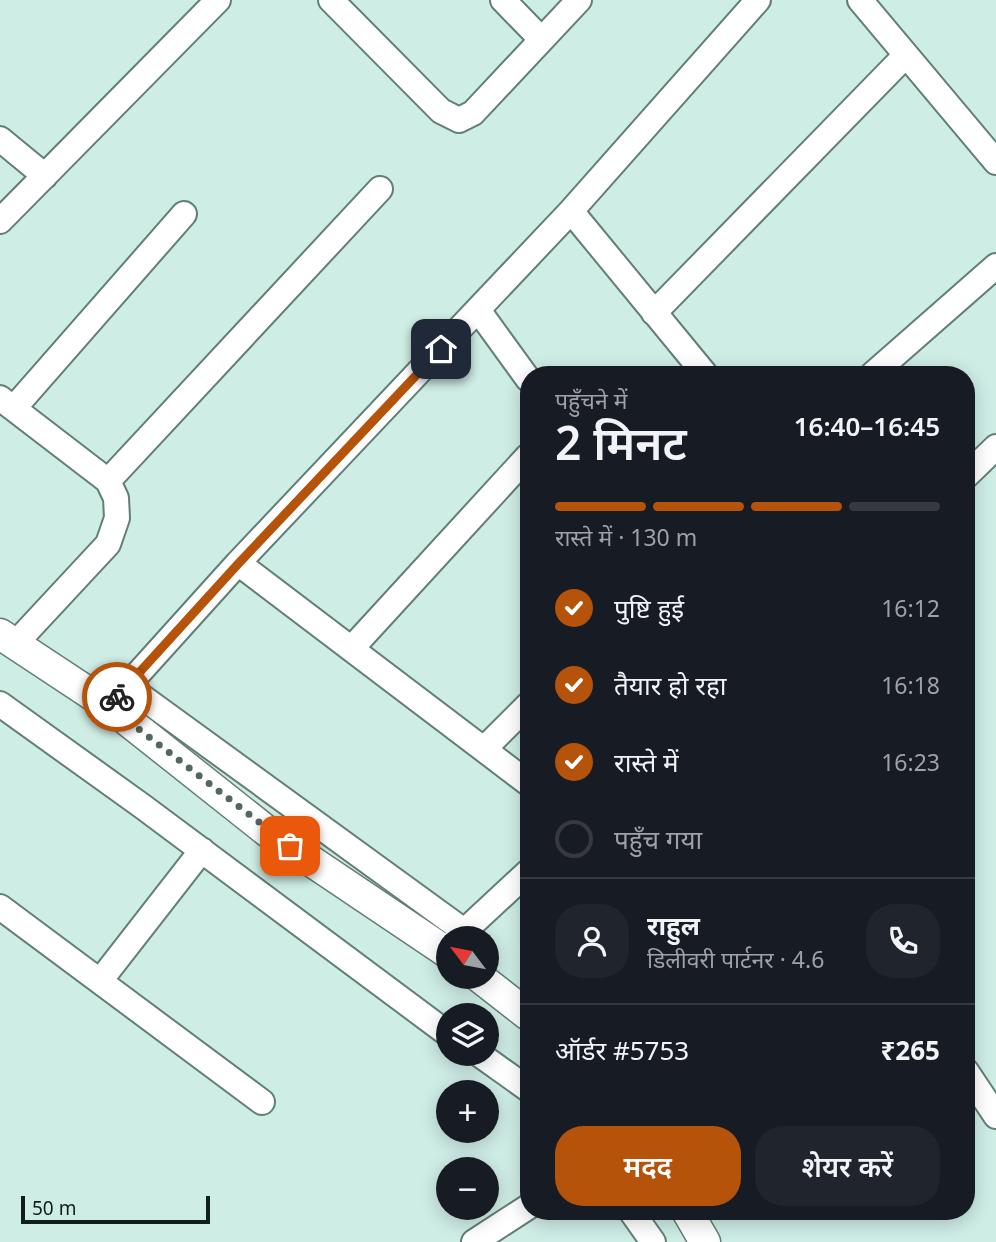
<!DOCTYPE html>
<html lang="hi">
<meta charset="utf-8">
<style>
body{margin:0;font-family:"Noto Sans","Noto Sans Devanagari",sans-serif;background:#20242c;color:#f1f3f6;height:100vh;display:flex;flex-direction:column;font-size:26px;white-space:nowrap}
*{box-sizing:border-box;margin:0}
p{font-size:23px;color:#9ea1a6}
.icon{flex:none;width:38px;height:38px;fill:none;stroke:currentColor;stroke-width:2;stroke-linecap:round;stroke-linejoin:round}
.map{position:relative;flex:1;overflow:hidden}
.side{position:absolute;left:520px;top:366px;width:455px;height:854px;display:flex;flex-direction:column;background:#171b24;border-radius:28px;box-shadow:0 4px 18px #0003}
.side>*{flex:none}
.needle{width:46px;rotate:302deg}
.buttons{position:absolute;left:436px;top:926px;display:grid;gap:14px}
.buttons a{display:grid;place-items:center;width:63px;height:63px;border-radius:50%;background:#171b24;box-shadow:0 4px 18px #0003;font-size:35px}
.scale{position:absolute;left:21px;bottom:18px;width:189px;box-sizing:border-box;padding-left:7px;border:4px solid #121e1b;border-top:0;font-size:19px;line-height:24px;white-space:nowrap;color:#121e1b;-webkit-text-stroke:5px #ceede5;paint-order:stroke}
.pin{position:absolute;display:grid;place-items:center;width:60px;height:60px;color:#fff;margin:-30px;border-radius:14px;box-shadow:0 4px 10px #0006}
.courier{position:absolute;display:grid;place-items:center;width:70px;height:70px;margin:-35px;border:5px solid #b45309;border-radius:50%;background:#fff;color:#222;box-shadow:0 2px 9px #0007}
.headline em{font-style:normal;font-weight:600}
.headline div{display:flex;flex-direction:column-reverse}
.headline{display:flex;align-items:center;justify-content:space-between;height:119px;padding:0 35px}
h1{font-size:46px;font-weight:600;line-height:52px}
.bar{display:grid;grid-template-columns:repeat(4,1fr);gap:10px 7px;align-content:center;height:84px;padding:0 35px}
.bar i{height:9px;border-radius:5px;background:#363941}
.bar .current{background:#b45309}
.bar p{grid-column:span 4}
.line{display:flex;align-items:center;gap:18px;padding:0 35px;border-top:2px solid #363941}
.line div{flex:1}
.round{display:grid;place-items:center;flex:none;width:74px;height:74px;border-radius:28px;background:#20242c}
ol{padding:0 35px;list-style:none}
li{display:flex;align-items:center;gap:21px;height:77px}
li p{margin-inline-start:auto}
li .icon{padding:7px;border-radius:50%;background:#b45309;color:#fff;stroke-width:4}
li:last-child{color:#9ea1a6}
li i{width:38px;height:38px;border:4px solid #363941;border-radius:50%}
.cta{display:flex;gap:14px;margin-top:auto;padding:14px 35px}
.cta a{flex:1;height:80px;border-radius:28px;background:#b45309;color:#fff;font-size:28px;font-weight:600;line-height:80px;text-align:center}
.cta a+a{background:#20242c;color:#f1f3f6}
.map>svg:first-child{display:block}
</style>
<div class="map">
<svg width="996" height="1242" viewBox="0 0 996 1242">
<rect width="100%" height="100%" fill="#ceede5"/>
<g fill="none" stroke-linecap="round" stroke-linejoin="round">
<g stroke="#627e77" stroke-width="28">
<path id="minor" d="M331,0l110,111 18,9 14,-7 106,-113
M503,0l38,39
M860,0l136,162
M0,139l45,37
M571,211l134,163
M0,221l218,-221
M478,310l50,69
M654,313l252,-258
M873,374l123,-108
M0,398l108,83 8,17 1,20 -9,26 -93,100
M14,408l170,-194
M966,476l30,-29
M108,481l272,-292
M238,563l290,220
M351,649l177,-193
M127,686l337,245
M0,704l142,102 306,228
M109,706l129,-143 333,-352 187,-211
M484,749l44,-44
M0,907l262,195
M457,938l71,-66
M100,981l102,-131
M479,1054l49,35
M966,1071l30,45
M631,1211l22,31
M474,1242l54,-35"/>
</g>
<g stroke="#627e77" stroke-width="33">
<path id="tertiary" d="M0,634l109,72 159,126 180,121
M478,976l50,39
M687,1211l18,31"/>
</g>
<use href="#minor" stroke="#fff" stroke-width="24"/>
<use href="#tertiary" stroke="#fff" stroke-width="30"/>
</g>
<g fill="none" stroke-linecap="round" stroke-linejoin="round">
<path stroke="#546662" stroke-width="7" stroke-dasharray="0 12.6" d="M117,697l-8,9 181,140"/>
<path stroke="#b45309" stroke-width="9" d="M117,697l121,-133 203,-215"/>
</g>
</svg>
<div class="buttons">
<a><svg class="needle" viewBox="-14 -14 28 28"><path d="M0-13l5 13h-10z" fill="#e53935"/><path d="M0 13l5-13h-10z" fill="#9ea1a6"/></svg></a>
<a><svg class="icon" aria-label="layers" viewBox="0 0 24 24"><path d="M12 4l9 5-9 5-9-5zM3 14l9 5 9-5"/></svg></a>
<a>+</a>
<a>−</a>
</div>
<div class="scale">50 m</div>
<div class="pin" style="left:290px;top:846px;background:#ea580c"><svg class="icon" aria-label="bag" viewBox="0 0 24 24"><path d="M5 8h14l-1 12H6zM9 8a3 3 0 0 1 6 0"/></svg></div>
<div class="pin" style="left:441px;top:349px;background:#1f2937"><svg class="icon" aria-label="home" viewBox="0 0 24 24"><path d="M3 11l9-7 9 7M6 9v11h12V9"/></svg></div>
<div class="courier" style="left:117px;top:697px"><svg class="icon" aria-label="bike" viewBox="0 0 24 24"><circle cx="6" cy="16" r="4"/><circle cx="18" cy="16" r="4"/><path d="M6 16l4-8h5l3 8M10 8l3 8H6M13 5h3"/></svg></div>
<section class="side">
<div class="headline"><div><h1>2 मिनट</h1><p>पहुँचने में</p></div><em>16:40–16:45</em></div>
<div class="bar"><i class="current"></i><i class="current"></i><i class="current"></i><i></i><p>रास्ते में · 130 m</p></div>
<ol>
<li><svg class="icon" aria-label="check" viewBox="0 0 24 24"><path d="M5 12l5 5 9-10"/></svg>पुष्टि हुई<p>16:12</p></li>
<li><svg class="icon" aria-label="check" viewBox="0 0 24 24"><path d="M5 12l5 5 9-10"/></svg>तैयार हो रहा<p>16:18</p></li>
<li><svg class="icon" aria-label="check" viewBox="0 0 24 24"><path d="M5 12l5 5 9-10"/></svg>रास्ते में<p>16:23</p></li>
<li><i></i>पहुँच गया</li>
</ol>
<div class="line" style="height:126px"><a class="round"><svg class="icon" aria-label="person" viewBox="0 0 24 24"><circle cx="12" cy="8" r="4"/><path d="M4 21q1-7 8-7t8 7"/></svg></a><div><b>राहुल</b><p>डिलीवरी पार्टनर · 4.6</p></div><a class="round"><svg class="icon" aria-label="phone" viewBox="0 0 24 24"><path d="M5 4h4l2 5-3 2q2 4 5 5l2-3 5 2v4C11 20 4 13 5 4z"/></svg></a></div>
<div class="line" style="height:91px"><div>ऑर्डर #5753</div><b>₹265</b></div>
<div class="cta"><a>मदद</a><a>शेयर करें</a></div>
</section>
</div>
